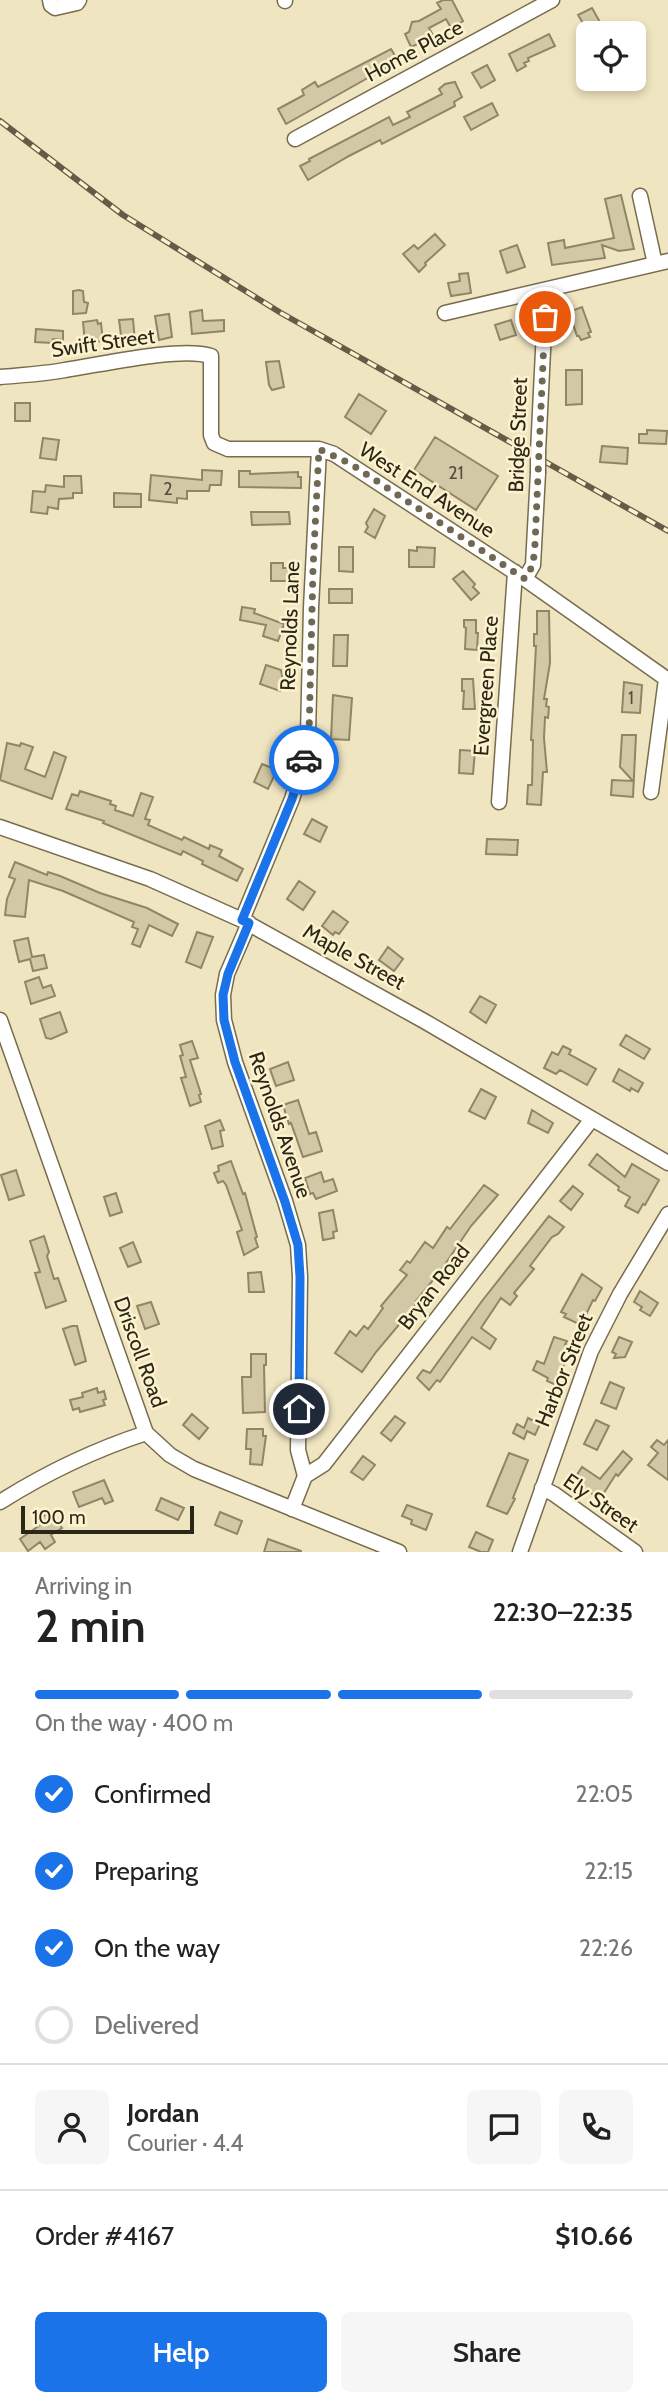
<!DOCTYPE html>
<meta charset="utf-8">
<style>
body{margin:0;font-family:Cabin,sans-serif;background:#f6f6f6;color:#222;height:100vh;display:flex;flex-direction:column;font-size:26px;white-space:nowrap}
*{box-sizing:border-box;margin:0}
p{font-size:23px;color:#767676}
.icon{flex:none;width:38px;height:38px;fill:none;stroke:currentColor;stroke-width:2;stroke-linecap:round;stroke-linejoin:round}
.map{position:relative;height:1552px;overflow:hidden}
.panel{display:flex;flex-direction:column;background:#fff;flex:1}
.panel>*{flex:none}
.tools{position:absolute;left:576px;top:21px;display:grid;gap:14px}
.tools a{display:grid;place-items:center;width:70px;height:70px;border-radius:10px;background:#fff;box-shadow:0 4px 10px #0003;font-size:35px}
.scale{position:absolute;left:21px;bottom:18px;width:173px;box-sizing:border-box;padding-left:7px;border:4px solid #2a2618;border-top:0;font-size:19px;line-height:24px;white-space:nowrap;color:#2a2618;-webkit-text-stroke:5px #fdf2ce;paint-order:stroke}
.pin{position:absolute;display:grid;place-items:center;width:60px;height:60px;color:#fff;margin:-30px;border:4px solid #fff;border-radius:50%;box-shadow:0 2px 7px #0007}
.courier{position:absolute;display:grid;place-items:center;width:70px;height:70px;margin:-35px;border:5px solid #1a73e8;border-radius:50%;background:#fff;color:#222;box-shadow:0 2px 9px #0007}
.head em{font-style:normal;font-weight:600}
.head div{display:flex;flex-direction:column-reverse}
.head{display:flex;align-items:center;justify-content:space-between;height:119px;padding:0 35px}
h1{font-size:46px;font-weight:600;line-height:52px}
.bar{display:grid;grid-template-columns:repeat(4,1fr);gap:10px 7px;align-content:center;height:84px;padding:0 35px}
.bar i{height:9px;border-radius:5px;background:#e0e0e0}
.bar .active{background:#1a73e8}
.bar p{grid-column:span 4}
.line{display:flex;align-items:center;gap:18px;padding:0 35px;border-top:2px solid #e0e0e0}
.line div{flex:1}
.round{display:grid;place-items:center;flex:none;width:74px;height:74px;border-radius:10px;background:#f6f6f6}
ol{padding:0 35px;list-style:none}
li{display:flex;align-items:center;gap:21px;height:77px}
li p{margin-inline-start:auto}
li .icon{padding:7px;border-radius:50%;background:#1a73e8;color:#fff;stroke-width:4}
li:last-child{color:#767676}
li i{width:38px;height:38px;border:4px solid #e0e0e0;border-radius:50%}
.button{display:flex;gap:14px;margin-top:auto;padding:14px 35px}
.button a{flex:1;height:80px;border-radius:10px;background:#1a73e8;color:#fff;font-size:28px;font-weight:600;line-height:80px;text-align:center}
.button a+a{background:#f6f6f6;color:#222}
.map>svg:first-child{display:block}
</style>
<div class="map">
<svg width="668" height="1552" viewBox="0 0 668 1552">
<rect width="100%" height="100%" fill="#f0e5c1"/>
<path fill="#d2c8a5" stroke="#908665" stroke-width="2" d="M443,0h9l11,21 -12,7 -5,-9 -17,9 5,9 -23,10 -6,-13 4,-2 3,-10 7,-1 22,-12 -4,-6z
M592,8l14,25h-17l-11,-18z
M549,34l6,12 -27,12 1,3 -5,2 2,3 -9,5 -8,-17z
M391,49l7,12 -112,63 -8,-15 26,-14 -2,-5 13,-8 3,5z
M487,65l8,15 -14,8 -9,-15z
M455,82l7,15 -8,5 1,4 -73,38 -2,-4 -31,16 -41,24 -8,-14 10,-5 -1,-2 80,-42 4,8 17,-8 -3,-5 35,-18 -3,-5 6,-5z
M492,103l6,12 -27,15 -7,-13z
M621,195l13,54 -15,2 -17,-6 3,13 -53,7 -4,-22 16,-3 1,8 49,-10 -9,-39z
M435,234l10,11 -20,18 1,2 -7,7 -16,-18 11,-9 4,4z
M517,245l8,22 -18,6 -7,-22z
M468,273l3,20 -20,3 -3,-13 12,-2 -1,-7z
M79,290l4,1 1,11 4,1 -2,10 -13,1v-23z
M582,307l9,25 -3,1 2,4 -9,3 -2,-4h-2l-8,-24z
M202,310l1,11 21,-1v11l-32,3 -2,-22z
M169,314l3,23 -13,3 -4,-24z
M133,319l2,23 -13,1 -3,-23z
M97,320l1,4 3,-1 2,18 -18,2 -2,-21z
M511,320l5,15 -16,5 -5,-15z
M36,329l27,2v9l-10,-1 -1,4 -17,-1z
M279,361l5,26 -12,3 -3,-5 -3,-23z
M566,370h16v34l-16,1z
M359,394l27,17 -15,23 -26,-17z
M15,403h15v18h-15z
M647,430l20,1 -1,13 -27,-1v-9h8z
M435,437l63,39 -22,34 -62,-40z
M43,438l16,2 -3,20 -16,-2z
M602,446l26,2 -1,16 -27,-2z
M202,470l20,1 -1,14h-11l-1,6h-22v8l-10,-1v5l-28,-3 2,-25 51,5z
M239,471h11v3l48,-2v5h3v11l-62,-1z
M64,476h17l1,17h-9v5l-14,1 -1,10 -10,-2 -1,7 -16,-2 2,-21 12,1 1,-7 18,2z
M114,493l27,1v13h-27z
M374,509l11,7 -10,22 -10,-6 3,-5 -2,-4z
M251,512h38l1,12 -38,1z
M339,547h14v25l-14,-1z
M417,547l18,1 -1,19h-25v-17l8,1z
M271,563h12v5h11v13h-23z
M463,571l12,13 -2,3 6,6 -8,7 -18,-21z
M329,589h23v14h-23z
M242,607l13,2 -1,4 30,11 -6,17 -15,-5 3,-11 -26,-5z
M537,611h12l1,52 -6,36h3l-1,7 3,1 -1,11 -3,-1 -1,21 3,34h-4l-2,33 -14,-1 1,-19h4l1,-45h-2l5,-94h-2v-12h3z
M464,620h12v13h2l-1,17 -12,-1 1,-21 -2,-1z
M334,635h14l-1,31h-14z
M266,665l15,5 2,10 -3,11 -20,-7z
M462,679h11l2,30h-12l1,-18h-2z
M624,682l18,3 -2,28 -18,-1z
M333,695l19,3 -3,42 -18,-1z
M622,735h14l-3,62 -22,-2 1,-15 21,1 -13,-14z
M7,743l13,3 1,-3 12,4 -8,22 20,8 9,-25 12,5 -14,42 -52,-19z
M460,750l15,1 -2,23 -14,-1z
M262,764l15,6 -9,19 -14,-7z
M80,791l31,10 -1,3 6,2 -1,4 18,6 8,-23 12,4 -8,22 5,1 -2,5 34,15 2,-3 25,12 1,-4 12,5 -3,6 24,13 -6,12 -35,-17 1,-3 -20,-10 -2,4 -78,-32 1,-2 -38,-12 6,-15 6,2z
M312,819l15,8 -7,15 -16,-8z
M487,839l31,1 -1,15 -31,-1z
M15,862l32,13 1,-3 12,4 40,17 47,15 31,16 -6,12 -23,-11 -9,22 -8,-3 6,-15 -6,-2 2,-5 -71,-31 -34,-11 -4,37 -20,-2 2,-16 8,-20 -6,-2z
M299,881l16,11 -12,18 -16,-11z
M333,911l15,11 -9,12 -4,-2 -2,3 -11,-9z
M197,932l16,5 -12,31 -15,-6z
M28,938l4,19 12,-2 3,13 -14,3 -3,-12 -11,3 -5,-21z
M388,947l15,12 -9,12 -15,-11z
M39,977l4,11 8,-3 4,11 -24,8 -6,-22z
M480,996l16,9 -10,18 -16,-11z
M60,1012l7,20 -16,7 -5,-1 -6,-19z
M626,1035l24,14 -6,10 -24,-14z
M192,1041l6,17 -8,2 11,34 -2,1 2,7 -11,4 -9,-28 5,-1 -6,-21 3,-1 -3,-10z
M563,1046l8,4 -2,4 27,15 -9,16 -27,-15 -4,4 -12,-6 8,-16 6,3z
M288,1062l6,18 -18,6 -6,-17z
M619,1069l24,14 -5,9 -7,-4 -1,3 -17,-10z
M481,1089l15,8 -11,22 -16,-8z
M298,1100l11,34 7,-2 6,19 -19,6 -12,-34 -2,1 -6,-19z
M532,1110l21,13 -5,10 -20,-10z
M220,1120l4,10 -4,1 3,15 -11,3 -7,-23z
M597,1154l28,23 7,-13 27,16 -14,25 -2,-1 -5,9 -13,-7 5,-9 -12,-7 1,-3 -30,-22z
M231,1161l12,33 2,-1 12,44 -2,1 3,9 -14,8 -7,-23 5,-2 -16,-45 -3,-4 -5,2 -4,-10 5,-2 -1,-5z
M16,1170l8,25 -15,5 -8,-25z
M321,1172l3,10 9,-3 4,12 -21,8 -3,-6 -3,1 -5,-16z
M484,1185l14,10 -27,31 -29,43 -26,32 2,1 -42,50 -14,20 -27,-19 15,-22 6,5 8,-10 4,3 15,-21 -2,-2 26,-31 -7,-5 7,-9 3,2 15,-21 8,6 14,-21 3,2z
M573,1186l10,8 -12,16 -11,-9z
M116,1193l6,19 -12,4 -6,-19z
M333,1210l4,21 -4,1 1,6 -11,2 -4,-27z
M549,1216l15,11 -6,7 -6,3 -22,29 4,3 -20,24 3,3 -7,9 -9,-7 -20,30 15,11 -6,10 -18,-12 -32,45 -3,-2 -8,10 -12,-12 6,-8 7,3 52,-72z
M44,1236l5,16 -2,4 7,23 4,-1 8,23 -20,7 -11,-35 5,-1 -10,-31z
M133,1242l8,20 -13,5 -8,-19z
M261,1272l3,20h-15l-1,-19z
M582,1274l20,14 -7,13 -2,-1 -12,25 -17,-8 2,-3 -5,-2z
M640,1291l18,12 -8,13 -10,-6 2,-3 -8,-5z
M151,1302l8,22 -14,5 -8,-23z
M72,1326h5l9,35 -11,4 -12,-36z
M554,1337l13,4 -2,4 6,2 -15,38 -9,-4 1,-3 -15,-8 4,-9 7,3z
M619,1337l13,5 -7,15 -11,1 2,-4 -4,-2z
M251,1354h15v11h-2l1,47 -22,1 -1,-36h9z
M610,1382l14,6 -8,21 -15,-6z
M97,1388l1,5 6,-2 2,8 -3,1 2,5 -25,7 -1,-4 -6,2 -3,-10 13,-3 -1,-4z
M192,1414l16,14 -9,11 -16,-14z
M395,1416l10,7 -14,18 -10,-8z
M528,1418l12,6 -5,11 -8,-4 -3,8 -11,-6 4,-9 7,4z
M596,1420l13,6 -12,24 -13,-6z
M247,1429h16v7h3l-4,29 -12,-1 1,-15h-5z
M657,1440l7,5 4,-5v40l-20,-15 10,-12 -7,-6z
M623,1451l9,8 -14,17 -2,-2 -16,25 -27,-18 9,-14 18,12z
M509,1453l19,7 -15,38 2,1 -8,15 -20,-8z
M363,1456l12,9 -12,15 -12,-8z
M104,1480l9,21 -8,3 -3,-6 -23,9 -6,-15z
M161,1498l23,10 -6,12 -22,-10z
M407,1505l25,9 -6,16 -15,-6 1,-4 -10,-4z
M50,1511l12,17 -11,7 4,7 -10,7 -5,-7 -12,9 -8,-12 23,-16 -3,-4z
M220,1512l22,9 -5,13 -22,-9z
M476,1532l17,8 -5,12h-7l-12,-5z
M268,1539l33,12v1h-37z"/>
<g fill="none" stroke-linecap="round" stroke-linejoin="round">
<g stroke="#776d4d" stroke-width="17">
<path id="minor" d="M50,0l1,5 4,3 22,-5 2,-3
M285,1v-1
M295,139l257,-139
M640,196l15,68
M445,313l223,-52
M0,377c22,-2 44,-3 65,-7 35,-5 115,-24 146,-14v79l3,8 14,6h91l15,5 191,125 143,101
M538,452l8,-162
M525,579l8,-14 5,-92
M651,792l15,-113
M499,802l16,-230
M0,827l150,52 92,41 182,101 244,142
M242,920l50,-121 13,-40 3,-24 3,-127 8,-159
M249,923l-22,51 -4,21 1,25 11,42 50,139 13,44 2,32 -2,173 7,26 -13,33
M0,1020l146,413 24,22 24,14 205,83
M305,1476l19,-12 268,-345
M542,1488l12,6 81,58
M0,1502c46,-29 94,-52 146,-69
M520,1552l71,-201 29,-57 48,-80"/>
</g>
<use href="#minor" stroke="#fff" stroke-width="14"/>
<g stroke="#635d48" stroke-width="6">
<path id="rail" d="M0,121l123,94 158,98 387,218"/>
</g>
<use href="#rail" stroke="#fdf2ce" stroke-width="3.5" stroke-dasharray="10" stroke-linecap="butt"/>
<g stroke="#776d4d" stroke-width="17" stroke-linecap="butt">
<path id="minor-bridge" d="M538,473v-21"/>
</g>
<use href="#minor-bridge" stroke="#fff" stroke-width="14"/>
</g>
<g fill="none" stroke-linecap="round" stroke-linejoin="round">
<path stroke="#6f6953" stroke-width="7" stroke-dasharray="0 12.6" d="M304,760l5,-25 4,-166 6,-120 32,15 174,115 8,-14 2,-21 10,-227"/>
<path stroke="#1a73e8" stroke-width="9" d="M299,1409l1,-132 -2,-32 -13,-43 -50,-140 -11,-42 -1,-25 5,-21 21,-51 -7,-3 50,-121 12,-39"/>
</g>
<g text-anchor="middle" stroke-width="5" stroke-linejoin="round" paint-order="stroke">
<g font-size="18" fill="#544e3b">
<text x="456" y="479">21</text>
<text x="168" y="495">2</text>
<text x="631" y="704">1</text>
</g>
<g font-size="21" fill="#2a2618" stroke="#fdf2ce">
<text transform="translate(414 51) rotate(-28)" y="7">Home Place</text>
<text transform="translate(103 343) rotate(-8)" y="7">Swift Street</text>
<text transform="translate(518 435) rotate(-88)" y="7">Bridge Street</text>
<text transform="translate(427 490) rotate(33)" y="7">West End Avenue</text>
<text transform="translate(290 626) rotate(-88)" y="7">Reynolds Lane</text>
<text transform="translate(486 686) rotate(-86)" y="7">Evergreen Place</text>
<text transform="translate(354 957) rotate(29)" y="7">Maple Street</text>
<text transform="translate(280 1125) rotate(71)" y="7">Reynolds Avenue</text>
<text transform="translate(434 1287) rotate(-52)" y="7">Bryan Road</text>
<text transform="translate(140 1352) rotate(70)" y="7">Driscoll Road</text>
<text transform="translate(564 1370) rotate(-68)" y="7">Harbor Street</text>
<text transform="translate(601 1503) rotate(35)" y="7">Ely Street</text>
</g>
</g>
</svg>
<div class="tools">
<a><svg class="icon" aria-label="locate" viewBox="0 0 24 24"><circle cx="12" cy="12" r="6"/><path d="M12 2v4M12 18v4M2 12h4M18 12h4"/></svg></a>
</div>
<div class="scale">100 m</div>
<div class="pin" style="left:545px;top:317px;background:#ea580c"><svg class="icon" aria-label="bag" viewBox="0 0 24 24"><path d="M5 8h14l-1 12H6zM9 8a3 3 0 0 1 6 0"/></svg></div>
<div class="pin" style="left:299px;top:1409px;background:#1f2937"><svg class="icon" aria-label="home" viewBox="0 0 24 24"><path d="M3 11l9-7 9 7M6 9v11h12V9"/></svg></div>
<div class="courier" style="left:304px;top:760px"><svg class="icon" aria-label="car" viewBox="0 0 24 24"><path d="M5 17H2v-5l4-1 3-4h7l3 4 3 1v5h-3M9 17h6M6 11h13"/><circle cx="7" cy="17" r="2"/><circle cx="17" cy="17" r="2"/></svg></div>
</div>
<section class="panel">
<div class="head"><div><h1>2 min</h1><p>Arriving in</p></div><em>22:30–22:35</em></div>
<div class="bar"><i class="active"></i><i class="active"></i><i class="active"></i><i></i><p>On the way · 400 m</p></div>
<ol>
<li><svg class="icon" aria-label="check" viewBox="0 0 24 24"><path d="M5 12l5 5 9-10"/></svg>Confirmed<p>22:05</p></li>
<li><svg class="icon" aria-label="check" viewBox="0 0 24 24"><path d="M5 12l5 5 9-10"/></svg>Preparing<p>22:15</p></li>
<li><svg class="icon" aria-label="check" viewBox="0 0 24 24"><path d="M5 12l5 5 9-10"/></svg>On the way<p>22:26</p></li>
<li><i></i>Delivered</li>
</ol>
<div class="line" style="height:126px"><a class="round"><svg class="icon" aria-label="person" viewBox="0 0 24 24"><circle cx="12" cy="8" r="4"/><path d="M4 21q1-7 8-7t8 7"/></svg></a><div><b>Jordan</b><p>Courier · 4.4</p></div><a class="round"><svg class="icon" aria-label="chat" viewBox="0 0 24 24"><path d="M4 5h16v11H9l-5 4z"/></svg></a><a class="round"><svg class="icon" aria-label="phone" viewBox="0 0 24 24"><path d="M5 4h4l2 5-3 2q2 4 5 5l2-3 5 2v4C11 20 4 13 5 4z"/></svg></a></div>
<div class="line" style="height:91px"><div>Order #4167</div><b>$10.66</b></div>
<div class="button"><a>Help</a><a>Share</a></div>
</section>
